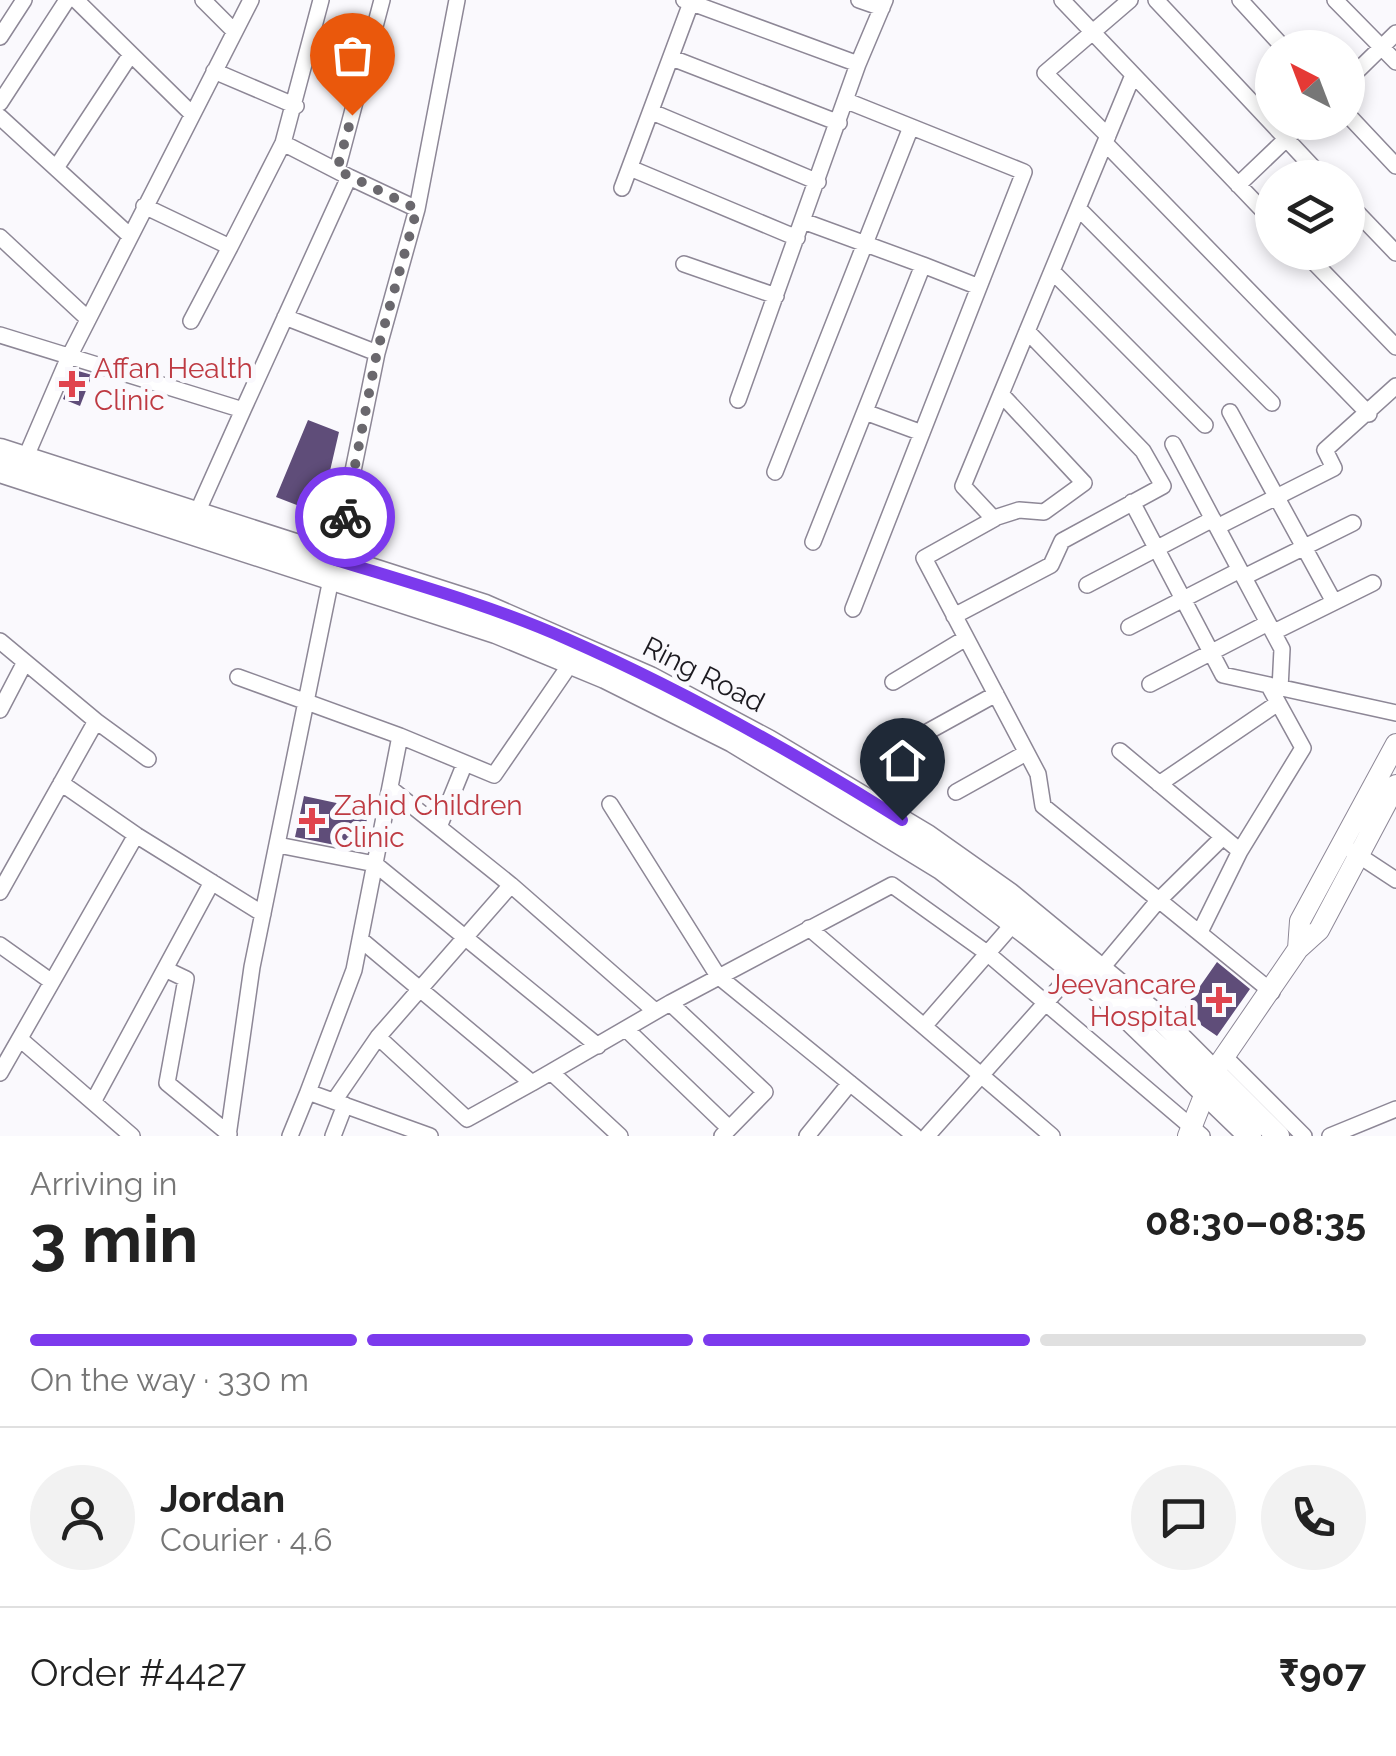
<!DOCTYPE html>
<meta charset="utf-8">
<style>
body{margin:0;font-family:Raleway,sans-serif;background:#f2f2f2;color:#222;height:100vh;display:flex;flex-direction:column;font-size:38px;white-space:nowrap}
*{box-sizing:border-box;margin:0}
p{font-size:32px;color:#767676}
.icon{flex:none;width:55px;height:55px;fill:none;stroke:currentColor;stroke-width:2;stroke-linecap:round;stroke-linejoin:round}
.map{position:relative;height:1136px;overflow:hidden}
.side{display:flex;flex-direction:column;background:#fff;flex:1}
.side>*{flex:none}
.needle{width:65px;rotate:318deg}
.fabs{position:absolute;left:1255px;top:30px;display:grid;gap:20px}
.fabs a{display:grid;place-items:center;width:110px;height:110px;border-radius:50%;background:#fff;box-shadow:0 5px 15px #0003;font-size:50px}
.pin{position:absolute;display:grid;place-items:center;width:85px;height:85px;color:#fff;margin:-102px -42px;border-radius:50% 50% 50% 0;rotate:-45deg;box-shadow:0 0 10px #0007}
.pin .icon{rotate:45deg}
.courier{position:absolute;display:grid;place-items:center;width:100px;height:100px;margin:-50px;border:8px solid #7c3aed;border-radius:50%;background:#fff;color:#222;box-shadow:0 2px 12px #0007}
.summary em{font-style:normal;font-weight:700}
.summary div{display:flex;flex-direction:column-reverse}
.summary{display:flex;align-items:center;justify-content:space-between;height:170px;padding:0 30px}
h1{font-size:65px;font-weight:700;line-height:75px}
.bar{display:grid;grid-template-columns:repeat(4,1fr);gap:15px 10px;align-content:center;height:120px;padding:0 30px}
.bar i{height:12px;border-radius:8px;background:#e0e0e0}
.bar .on{background:#7c3aed}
.bar p{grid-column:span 4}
.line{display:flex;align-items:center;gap:25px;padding:0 30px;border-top:2px solid #e0e0e0}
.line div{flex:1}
.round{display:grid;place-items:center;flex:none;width:105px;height:105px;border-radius:52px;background:#f2f2f2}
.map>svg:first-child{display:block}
</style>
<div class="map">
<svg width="1396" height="1136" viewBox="0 0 1396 1136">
<rect width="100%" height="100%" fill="#faf9fd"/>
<path fill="#5f4d79" d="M75,370l17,5 -12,31 -17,-7z
M308,420l31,12 -19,82 -44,-17z
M304,796l65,14 -9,40 -65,-13z
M1217,962l33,27 -33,47 -35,-24z"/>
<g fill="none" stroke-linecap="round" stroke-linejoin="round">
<g stroke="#8d8796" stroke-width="18">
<path id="minor" d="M76,0l116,114
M203,0l31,31
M684,0l174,64 -120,336
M859,0l23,8
M1062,0l210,220
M1156,0l167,178
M1240,0l44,48
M1335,0l61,62
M0,37l24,-37
M672,58l167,65
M858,64l27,-64
M214,71l82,35
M1133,75l-170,411 31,33 -70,39 114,216 5,32 229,186
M1348,80l48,-47
M847,101l177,71 -171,437
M0,103l67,-103
M652,112l166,70
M1348,115l48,51
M0,117l129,118
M1108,136l-63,-63 85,-73
M283,143l38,-143
M1105,143l264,271
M56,168l75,-114
M630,168l167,70
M337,170l45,-170
M1238,185l66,-63
M622,188l70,-188
M1348,203l48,50
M144,206l86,41 53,-104 66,34
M1078,208l194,195
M803,221l120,44
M0,237l88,82
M1304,252l92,95
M684,264l92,32
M1052,271l153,154
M285,317l92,36
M191,321l39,-74
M0,335l243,75 -47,105
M243,410l106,-233 68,32
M865,412l57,21
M1230,412l104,190
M1173,444l44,83 117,-59 -9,-18 71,-64
M25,459l43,-100 183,-359
M775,472l136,-345
M1132,502l91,173 173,38
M994,518l25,-8 25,2 40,-29 -83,-89
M1217,527l65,122 -2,40
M813,542l110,-277 56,22
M1244,577l109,-54
M1087,585l126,-66
M954,616l97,-51 11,-24 101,-55 -20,-35 -116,-120
M1129,627l111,-57
M1274,632l99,-49
M0,641l96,80
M238,677l162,59 -46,234 -46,122
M893,682l73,-44
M1150,684l118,-61
M0,710l25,-48
M400,736l94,39 77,-112
M920,736l76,-42
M1120,751l120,100
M61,783l75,52
M1159,784l119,-81
M956,792l70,-39
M610,804l108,172 197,160
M439,827l26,-64
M278,845l97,19 223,182
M1352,851l44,29
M511,885l144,126
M0,892l96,-171 52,38
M809,928l243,208
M1200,932l40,-81 63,-103 -33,-60
M360,939l172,144 19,-11 69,64
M0,945l52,37
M165,969l21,10 -19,104 62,51
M1101,969l56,-67 66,-65
M670,1003l222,-118 95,68 215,183
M926,1024l88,-101
M626,1029l103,99
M378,1037l89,82 65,-36
M20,1039l112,97
M1225,1057l79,79
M551,1072l119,-69 95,89 -43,44
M0,1073l136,-238 127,79
M334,1101l44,-64 133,-152 -121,-97
M93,1102l119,-220
M228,1136l24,-169 125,-614 40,-144 40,-209
M290,1136l18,-44 122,44
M333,1136l12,-31
M807,1136l43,-53
M927,1136l147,-165
M1330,1136l66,-27"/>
</g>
<g stroke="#8d8796" stroke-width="22">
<path id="major" d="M1298,949l2,-28 96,-177
M1188,1136l25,-63 85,-124 21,-19 77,-145"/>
</g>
<g stroke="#8d8796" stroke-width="25">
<path id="highway" d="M0,450l485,156 165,72 118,63 159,95 82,58 153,126 116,116
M0,471l496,161 109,45 128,64 208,127 88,67 77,62 144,139"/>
</g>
<use href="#minor" stroke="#fff" stroke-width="15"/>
<use href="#major" stroke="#fff" stroke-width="20"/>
<use href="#highway" stroke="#fff" stroke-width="22"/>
</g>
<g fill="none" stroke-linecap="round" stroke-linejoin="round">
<path stroke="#6a686d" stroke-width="10" stroke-dasharray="0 18" d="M345,517l32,-165 40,-143 -80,-39 15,-55"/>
<path stroke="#7c3aed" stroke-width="12" d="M345,517l-9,43c78,24 157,46 231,79 116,51 228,114 335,181"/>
</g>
<g fill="#e0444e" stroke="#faf9fd" stroke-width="4">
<path d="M67 369h10v10h10v10h-10v10h-10v-10h-10v-10h10z"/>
<path d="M307 806h10v10h10v10h-10v10h-10v-10h-10v-10h10z"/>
<path d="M1214 985h10v10h10v10h-10v10h-10v-10h-10v-10h10z"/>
</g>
<g text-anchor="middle" stroke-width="10" stroke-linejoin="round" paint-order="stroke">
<g font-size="28" fill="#be3a42" stroke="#faf9fd" text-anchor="start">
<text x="94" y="378">Affan Health<tspan x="94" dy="32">Clinic</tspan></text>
<text x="334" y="815">Zahid Children<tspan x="334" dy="32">Clinic</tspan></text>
<text x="1196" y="994" text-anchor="end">Jeevancare<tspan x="1196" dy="32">Hospital</tspan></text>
</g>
<g font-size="28" fill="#1c1a20" stroke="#faf9fd">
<text transform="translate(704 674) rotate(27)" y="10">Ring Road</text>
</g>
</g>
</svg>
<div class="fabs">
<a><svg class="needle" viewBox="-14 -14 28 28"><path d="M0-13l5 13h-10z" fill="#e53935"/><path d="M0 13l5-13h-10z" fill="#767676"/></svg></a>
<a><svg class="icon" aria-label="layers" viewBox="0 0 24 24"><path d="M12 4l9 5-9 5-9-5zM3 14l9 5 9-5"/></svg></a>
</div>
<div class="pin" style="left:352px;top:115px;background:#ea580c"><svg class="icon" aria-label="bag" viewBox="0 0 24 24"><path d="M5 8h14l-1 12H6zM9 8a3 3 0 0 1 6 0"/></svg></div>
<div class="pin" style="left:902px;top:820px;background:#1f2937"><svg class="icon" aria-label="home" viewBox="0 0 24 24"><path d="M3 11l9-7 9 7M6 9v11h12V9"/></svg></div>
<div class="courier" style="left:345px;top:517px"><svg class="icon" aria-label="bike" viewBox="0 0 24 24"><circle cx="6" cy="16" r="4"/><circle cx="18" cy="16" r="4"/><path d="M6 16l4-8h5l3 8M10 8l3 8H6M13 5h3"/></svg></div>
</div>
<section class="side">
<div class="summary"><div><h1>3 min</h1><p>Arriving in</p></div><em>08:30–08:35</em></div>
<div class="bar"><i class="on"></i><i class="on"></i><i class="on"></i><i></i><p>On the way · 330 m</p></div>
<div class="line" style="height:180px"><a class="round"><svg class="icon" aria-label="person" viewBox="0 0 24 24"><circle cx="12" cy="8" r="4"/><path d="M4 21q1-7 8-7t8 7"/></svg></a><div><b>Jordan</b><p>Courier · 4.6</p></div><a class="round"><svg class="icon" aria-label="chat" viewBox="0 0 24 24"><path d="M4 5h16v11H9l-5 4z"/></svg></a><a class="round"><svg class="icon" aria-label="phone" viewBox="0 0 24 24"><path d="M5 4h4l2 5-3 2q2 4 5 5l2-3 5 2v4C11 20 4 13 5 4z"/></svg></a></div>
<div class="line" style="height:130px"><div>Order #4427</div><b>₹907</b></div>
</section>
